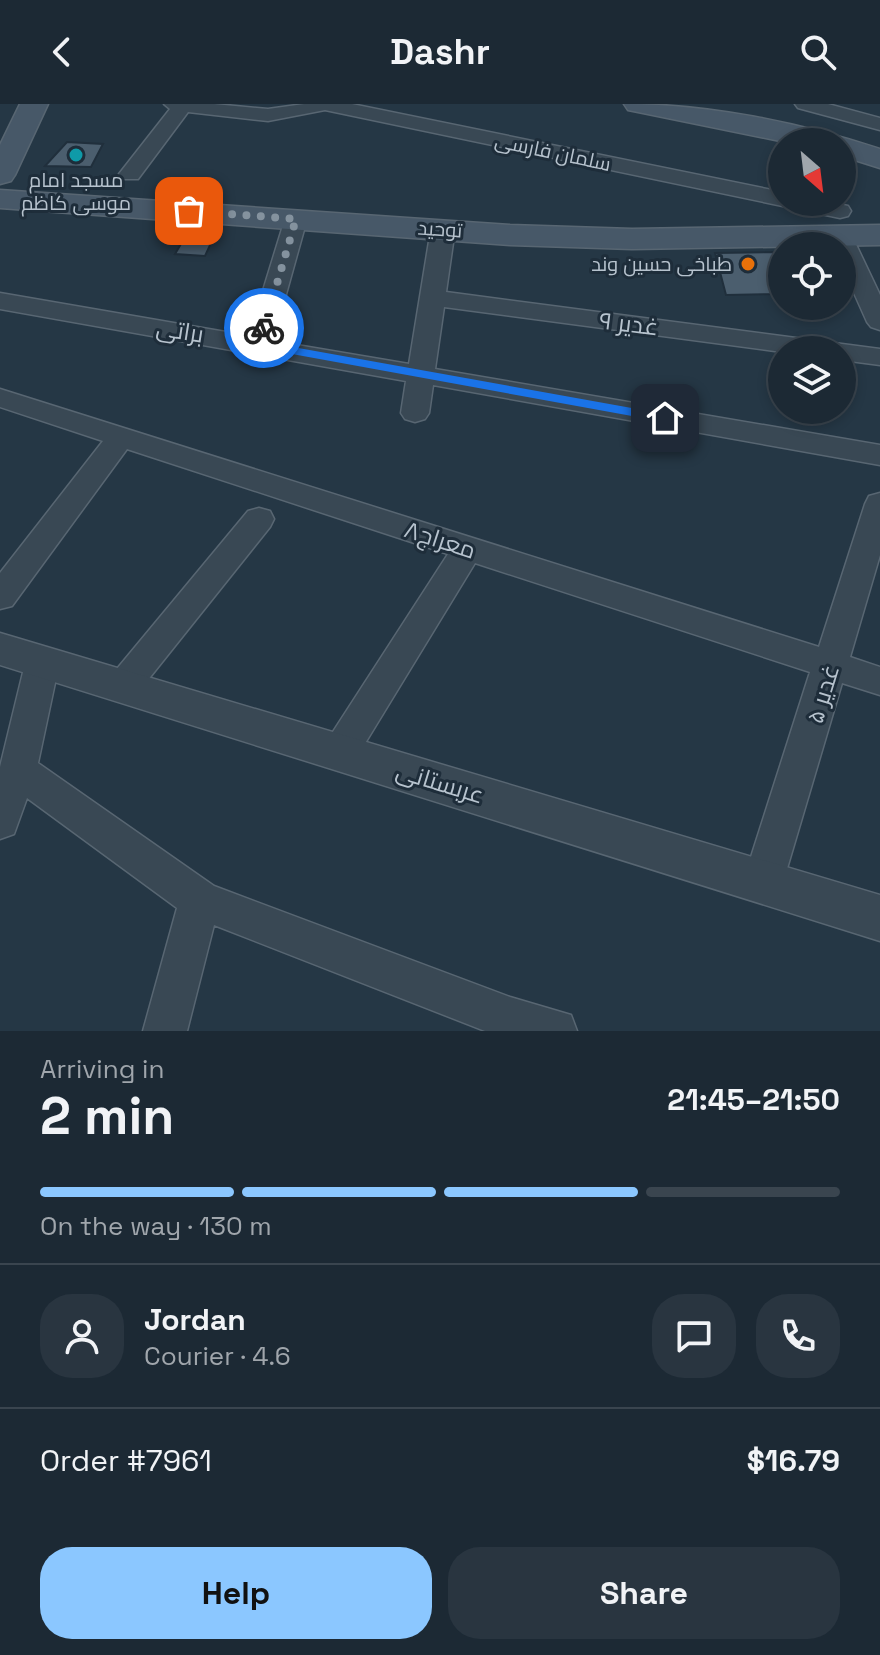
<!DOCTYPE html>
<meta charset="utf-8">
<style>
body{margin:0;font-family:"Space Grotesk",Cairo,sans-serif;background:#293540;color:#f1f3f6;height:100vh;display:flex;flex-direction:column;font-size:30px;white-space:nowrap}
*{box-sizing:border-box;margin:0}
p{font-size:26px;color:#a0a6ac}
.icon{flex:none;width:44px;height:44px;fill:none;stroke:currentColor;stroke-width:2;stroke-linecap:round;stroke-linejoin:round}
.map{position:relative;height:927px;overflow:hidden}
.panel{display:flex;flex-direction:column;background:#1c2934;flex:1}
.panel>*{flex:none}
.needle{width:52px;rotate:152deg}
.controls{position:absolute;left:768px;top:24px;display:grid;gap:16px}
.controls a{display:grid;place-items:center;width:88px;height:88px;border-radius:50%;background:#1c2934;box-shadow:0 4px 12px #0003,0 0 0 2px #3a454f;font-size:40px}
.pin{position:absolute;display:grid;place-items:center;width:68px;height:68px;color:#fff;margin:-34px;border-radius:16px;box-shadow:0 4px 12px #0006}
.courier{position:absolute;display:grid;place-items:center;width:80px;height:80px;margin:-40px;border:6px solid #1a73e8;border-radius:50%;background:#fff;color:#222;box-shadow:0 2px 10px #0007}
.headline em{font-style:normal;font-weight:600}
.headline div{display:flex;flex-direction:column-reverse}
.headline{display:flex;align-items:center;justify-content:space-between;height:136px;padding:0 40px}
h1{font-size:52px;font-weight:600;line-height:60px}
.bar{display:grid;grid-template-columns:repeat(4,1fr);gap:12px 8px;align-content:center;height:96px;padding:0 40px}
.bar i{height:10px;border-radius:6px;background:#3a454f}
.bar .active{background:#8bc7ff}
.bar p{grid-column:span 4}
.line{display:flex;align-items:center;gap:20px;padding:0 40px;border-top:2px solid #3a454f}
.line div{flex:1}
.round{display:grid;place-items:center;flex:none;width:84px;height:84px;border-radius:32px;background:#293540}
.action{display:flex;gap:16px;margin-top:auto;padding:16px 40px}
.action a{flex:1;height:92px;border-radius:32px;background:#8bc7ff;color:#111;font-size:32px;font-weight:600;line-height:92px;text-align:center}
.action a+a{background:#293540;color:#f1f3f6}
header{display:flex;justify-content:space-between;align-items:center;height:104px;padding:0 40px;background:#1c2934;font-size:36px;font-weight:600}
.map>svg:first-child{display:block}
</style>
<header><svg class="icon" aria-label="back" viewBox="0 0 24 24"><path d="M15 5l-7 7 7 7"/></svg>Dashr<svg class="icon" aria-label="search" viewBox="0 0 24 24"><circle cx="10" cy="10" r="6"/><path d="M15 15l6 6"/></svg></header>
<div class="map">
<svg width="880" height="927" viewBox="0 0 880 927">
<rect width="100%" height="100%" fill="#253745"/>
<path fill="#4b5e6e" stroke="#202f3c" stroke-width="2" d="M67,38l36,2 -12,23 -46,-1z
M191,123l27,1 -13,28 -30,-2z
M773,148l9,23v19l-56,1 -11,-42z"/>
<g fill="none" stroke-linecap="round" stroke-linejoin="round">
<g stroke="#586672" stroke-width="3">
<path id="minor" d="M164,0h50l54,5 36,-5h48l430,88v10h47l19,4 3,5 -3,5 -8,2 -515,-108 -57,11 -80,-9 -50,67h-16l-3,-5 51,-65z
M795,0h33l52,14v12l-82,-22z
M296,108l8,2 3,5 -34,122 136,23 22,-135 4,-5h16l4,5 -9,63 434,57v16l-38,-5v-10l-60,2 -338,-45 -9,62 445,76v20l-447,-80 -4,28 -4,6 -10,3 -10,-3 -4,-6 5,-32 -406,-72v-16l249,43 36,-117 3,-5z
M840,125l8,2 4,5 28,59v35l-9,-3 -4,-5 -25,-56v-20h-9l-5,-10 4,-5z
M0,285l819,258 46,-143 4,-8 11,-3v62l-30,102 30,10v28l-38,-12 -59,199 -6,13 -14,6 -14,-6 -6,-13 67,-210 -335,-109 -122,200 -13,5 -13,-5 -5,-11 5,-11 121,-187 -321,-105 -115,157 -12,3v-36l103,-132 -103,-34z
M259,404l11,3 4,8 -4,8 -135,169 -12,4 -12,-4 -6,-10 6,-10 137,-165z
M42,546l12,4 5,10 -21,99 176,123 296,111 61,18 6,16h-92l-271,-106 -27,106h-44l34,-123 -150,-110 -13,36 -14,5v-72l25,-103 5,-10z"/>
</g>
<g stroke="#586672" stroke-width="3">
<path id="tertiary" d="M0,529l880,262v46l-880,-276z"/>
</g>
<g stroke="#586672" stroke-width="3">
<path id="secondary" d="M20,0h28l-33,71 -4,6 -11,3v-39z
M624,0c84,0 178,19 256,45v19l-38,-12v-14h-57l-147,-30 -10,-2z
M0,86l510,35 122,4 248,-4v20l-248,4 -122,-4 -510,-37z"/>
</g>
<use href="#minor" fill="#394854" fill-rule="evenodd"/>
<use href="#tertiary" fill="#394854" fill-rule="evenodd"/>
<use href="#secondary" fill="#475868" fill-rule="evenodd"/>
</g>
<path fill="#1a73e8" d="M260,222l9,2 -4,14 400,72 6,4 -6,4 -406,-74 -6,-3z"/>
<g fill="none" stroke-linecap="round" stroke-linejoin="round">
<path stroke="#84929e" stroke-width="8" stroke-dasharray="0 14.4" d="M189,107l107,8 -32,109"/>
</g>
<circle fill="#0f9aa8" stroke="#1e2d3a" stroke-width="3" cx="76" cy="51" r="8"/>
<circle fill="#e8710a" stroke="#1e2d3a" stroke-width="3" cx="748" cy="160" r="8"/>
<g text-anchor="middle" stroke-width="6" stroke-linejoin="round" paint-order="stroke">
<g font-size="20" fill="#b7c3ce" stroke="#1e2d3a">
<text transform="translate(553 48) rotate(12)" y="7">سلمان فارسی</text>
<text transform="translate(440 125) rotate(4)" y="7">توحید</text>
</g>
<g font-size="20" fill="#b7c3ce" stroke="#1e2d3a">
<text x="76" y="83">مسجد امام<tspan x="76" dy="23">موسی کاظم</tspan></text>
<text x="732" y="167" text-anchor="end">طباخی حسین وند</text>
</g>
<g font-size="24" fill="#b7c3ce" stroke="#1e2d3a">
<text transform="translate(629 220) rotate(7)" y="8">غدیر ۹</text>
<text transform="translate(180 227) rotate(9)" y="8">براتی</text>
<text transform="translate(440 436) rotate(18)" y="8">معراج۸</text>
<text transform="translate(823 590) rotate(-73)" y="8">غدیر ۵</text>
<text transform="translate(440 679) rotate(17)" y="8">عربستانی</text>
</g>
</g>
</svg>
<div class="controls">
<a><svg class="needle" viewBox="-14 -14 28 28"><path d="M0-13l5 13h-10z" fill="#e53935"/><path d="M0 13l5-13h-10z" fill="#a0a6ac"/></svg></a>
<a><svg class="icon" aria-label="locate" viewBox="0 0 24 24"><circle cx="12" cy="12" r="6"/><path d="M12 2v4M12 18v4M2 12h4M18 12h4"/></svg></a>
<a><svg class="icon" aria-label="layers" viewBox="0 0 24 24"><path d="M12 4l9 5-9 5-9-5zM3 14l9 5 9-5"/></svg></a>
</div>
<div class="pin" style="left:189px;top:107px;background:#ea580c"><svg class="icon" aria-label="bag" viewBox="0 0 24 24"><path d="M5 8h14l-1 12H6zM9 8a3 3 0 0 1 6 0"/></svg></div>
<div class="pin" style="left:665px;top:314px;background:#1f2937"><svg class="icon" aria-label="home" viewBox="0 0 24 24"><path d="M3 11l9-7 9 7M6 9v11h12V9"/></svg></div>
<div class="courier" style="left:264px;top:224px"><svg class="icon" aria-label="bike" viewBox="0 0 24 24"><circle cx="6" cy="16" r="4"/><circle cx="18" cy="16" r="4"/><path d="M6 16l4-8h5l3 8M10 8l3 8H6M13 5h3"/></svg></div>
</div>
<section class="panel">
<div class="headline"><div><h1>2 min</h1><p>Arriving in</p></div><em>21:45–21:50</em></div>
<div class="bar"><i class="active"></i><i class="active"></i><i class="active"></i><i></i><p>On the way · 130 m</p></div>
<div class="line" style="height:144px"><a class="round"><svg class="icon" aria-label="person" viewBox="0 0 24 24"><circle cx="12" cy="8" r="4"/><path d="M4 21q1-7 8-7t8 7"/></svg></a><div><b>Jordan</b><p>Courier · 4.6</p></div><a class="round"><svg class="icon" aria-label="chat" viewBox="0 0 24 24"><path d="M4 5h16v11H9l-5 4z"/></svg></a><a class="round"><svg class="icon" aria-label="phone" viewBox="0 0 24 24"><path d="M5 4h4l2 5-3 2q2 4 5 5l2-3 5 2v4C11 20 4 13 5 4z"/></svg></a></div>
<div class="line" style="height:104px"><div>Order #7961</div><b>$16.79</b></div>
<div class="action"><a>Help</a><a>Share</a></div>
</section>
